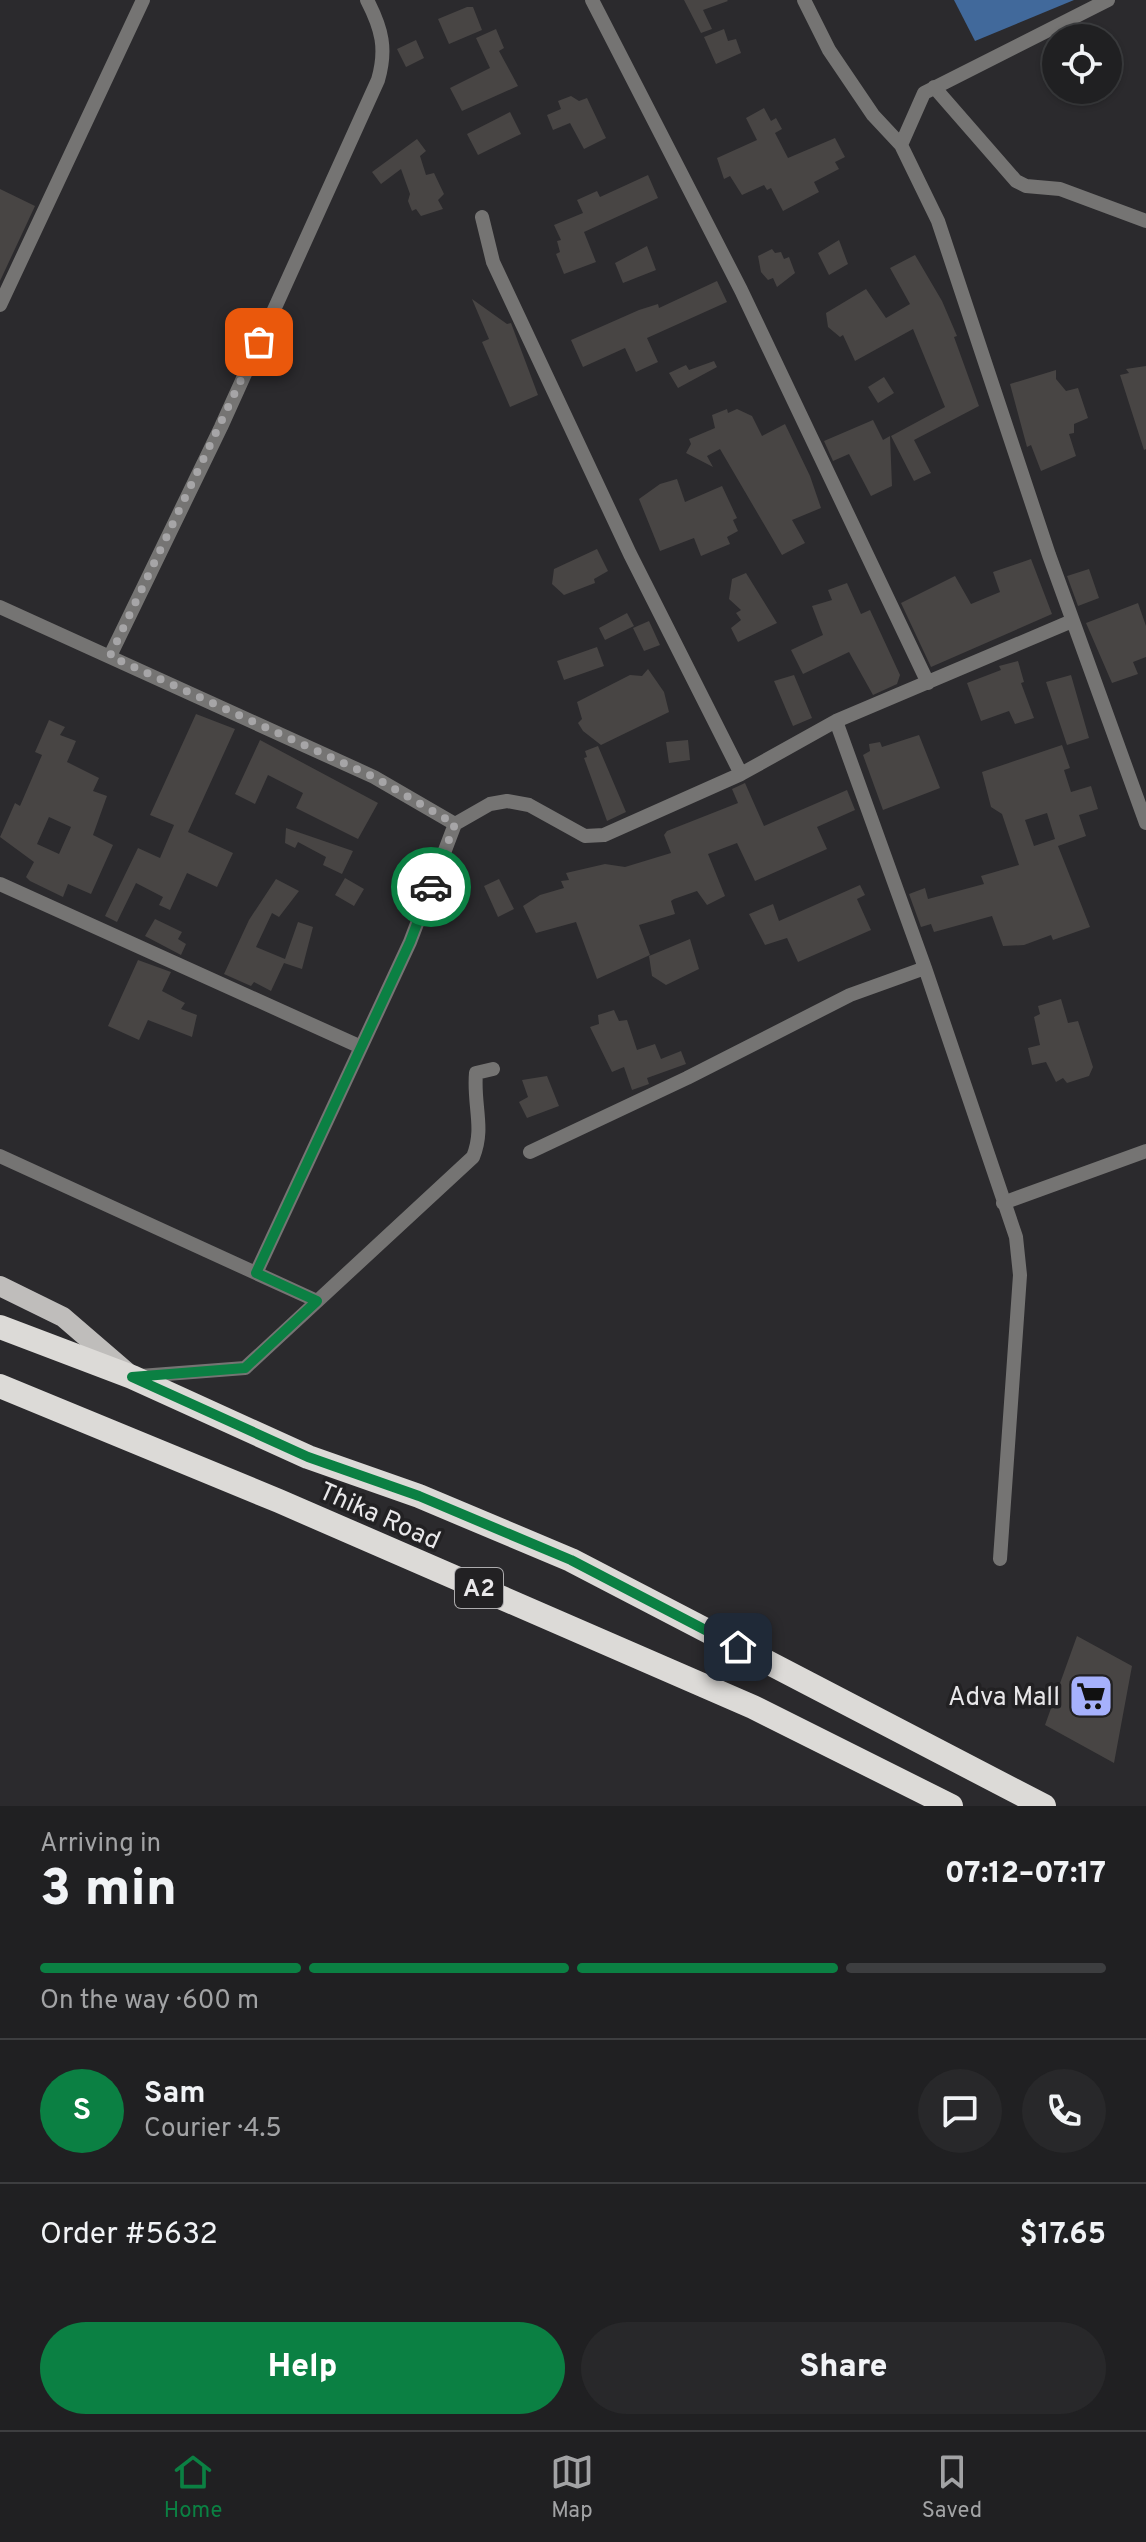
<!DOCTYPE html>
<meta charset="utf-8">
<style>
body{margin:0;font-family:Overpass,sans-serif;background:#28282a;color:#f1f3f6;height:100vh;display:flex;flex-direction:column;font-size:30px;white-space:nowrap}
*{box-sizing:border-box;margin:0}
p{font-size:26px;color:#a2a3a5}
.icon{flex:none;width:44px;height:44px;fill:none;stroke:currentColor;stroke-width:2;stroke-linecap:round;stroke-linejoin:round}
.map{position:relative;height:1806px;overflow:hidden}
.details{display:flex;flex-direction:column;background:#202022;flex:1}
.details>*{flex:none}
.buttons{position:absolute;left:1042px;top:24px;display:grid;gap:16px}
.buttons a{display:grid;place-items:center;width:80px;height:80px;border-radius:50%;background:#202022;box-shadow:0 2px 6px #0004,0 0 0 2px #3d3e40;font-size:40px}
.pin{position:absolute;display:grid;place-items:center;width:68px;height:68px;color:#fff;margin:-34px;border-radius:16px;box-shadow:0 4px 12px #0006}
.courier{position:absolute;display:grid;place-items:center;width:80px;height:80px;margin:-40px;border:6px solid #0b8043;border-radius:50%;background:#fff;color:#222;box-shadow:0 2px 10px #0007}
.summary em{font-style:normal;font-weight:800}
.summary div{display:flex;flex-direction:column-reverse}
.summary{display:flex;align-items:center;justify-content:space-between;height:136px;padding:0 40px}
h1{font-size:52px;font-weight:800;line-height:60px}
.bar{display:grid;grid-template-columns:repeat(4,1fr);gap:12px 8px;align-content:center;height:96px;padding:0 40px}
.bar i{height:10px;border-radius:6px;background:#3d3e40}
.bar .current{background:#0b8043}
.bar p{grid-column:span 4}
.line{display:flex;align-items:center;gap:20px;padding:0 40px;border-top:2px solid #3d3e40}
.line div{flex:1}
.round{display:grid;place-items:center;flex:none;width:84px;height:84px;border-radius:42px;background:#28282a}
.button{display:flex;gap:16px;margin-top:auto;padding:16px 40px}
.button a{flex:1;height:92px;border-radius:48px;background:#0b8043;color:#fff;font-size:32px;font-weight:800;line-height:92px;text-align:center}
.button a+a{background:#28282a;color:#f1f3f6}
.tabs{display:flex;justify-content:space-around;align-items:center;height:112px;border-top:2px solid #3d3e40;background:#202022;font-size:22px;color:#a2a3a5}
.tabs a{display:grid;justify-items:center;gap:4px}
.tabs .current{color:#0b8043}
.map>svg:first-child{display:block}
</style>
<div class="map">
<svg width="1146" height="1806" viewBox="0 0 1146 1806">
<rect width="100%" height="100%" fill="#2b2a2d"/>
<path fill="#41699b" d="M954,0h120l-99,41z"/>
<path fill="#484544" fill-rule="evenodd" d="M684,0h43l1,1 -25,9 9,19 -11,4z
M467,7h6l9,23 -33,14 -11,-25z
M496,29l8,19 -5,3 19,35 -56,25 -12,-23 40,-20 -14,-30z
M724,29l4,12 8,-2 5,14 -25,11 -12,-27z
M416,40l8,18 -18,9 -9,-18z
M571,96l8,5 8,-3 19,40 -22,11 -14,-26 -17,7 -6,-15 14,-6 -3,-8z
M764,108l7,13 5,-3 6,11 -7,4 13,25 47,-20 10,19 -10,5 4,7 -25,13 5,10 -36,19 -12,-23 -4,2 -3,-5 -22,10 -12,-19 -6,3 -7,-21 40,-18 -11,-22z
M510,112l11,22 -43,21 -11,-21z
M417,139l9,12 -6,5 6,19 8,-2 10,21 -6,6 5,9 -22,7 -5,-7 -4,2 -4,-10 2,-7 -9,-25 -20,15 -9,-12z
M648,175l10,23 -74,34 12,30 -32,12 -8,-20 4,-2 -3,-11 4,-1 -7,-15 29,-12 -6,-13 20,-9 3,6z
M0,189l35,17 -35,75z
M839,240l9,24 -19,11 -11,-22z
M647,246l9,24 -33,13 -8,-20z
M772,249l3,4 6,-1 3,7 5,-2 6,16 -18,14 -4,-9 -5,2 -7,-8 -3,-16z
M915,255l27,46 15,35 -3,1 25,69 -65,34 17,33 -17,8 -23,-45 54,-29 -32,-78 -58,32 -12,-26 -3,2 -12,-10 -2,-14 40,-24 20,29 24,-14 -20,-36z
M717,281l10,21 -80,36 11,24 -22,10 -11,-24 -42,19 -12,-27 68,-30 19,-6 1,4z
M472,299l35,25 4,-1 27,72 -28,12 -28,-65 7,-3z
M714,361l3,6 -39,21 -9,-15 17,-8 3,5z
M1146,366v83l-2,1 -24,-75 9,-2 -3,-4z
M1056,370v9l10,12 12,-3 10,30 -14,6v9l-5,1 7,22 -35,15 -10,-26 -4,2 -17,-63z
M884,377l10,16 -16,10 -10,-16z
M727,409l1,4 9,-4 15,7 10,20 23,-12 25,52 11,32 -29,12 13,23 -23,12 -62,-106 -13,7 6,11 -27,-14 5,-9 -2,-5 26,-11 -3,-13z
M873,420l10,20 7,-4 2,50 -21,10 -22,-42 -16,7 -9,-20z
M677,479l8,23 37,-16 15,32 -4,2 5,11 -11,6 3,7 -29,12 -7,-18 -34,13 -21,-52 21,-15z
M597,549l11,22 -14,8 1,4 -31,12 -12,-11 2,-15z
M1031,559l21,55 -121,53 -30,-64 54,-27 16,28 29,-12 -7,-20z
M1089,569l10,29 -21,8 -11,-30z
M746,573l31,50 -39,19 -7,-14 10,-8 -5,-7 5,-3 -12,-11 3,-20z
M847,583l14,31 9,-4 30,65 -3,9 -24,11 -24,-43 -46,22 -12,-24 32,-15 -11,-29 20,-6 -4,-10z
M1138,603l8,23v31l-13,5 5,12 -26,9 -26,-60z
M627,613l7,13 -29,14 -6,-12z
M649,621l11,24 -16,6 -11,-23z
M597,647l7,19 -40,14 -7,-19z
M1018,661l6,21 -3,1 13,35 -19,6 -6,-13 -28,10 -14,-38 34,-13 -2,-4z
M648,669l16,23 5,20 -68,33 -18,-14 -5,-8 4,-4 -5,-17 53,-27 12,1z
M794,675l18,43 -19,8 -19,-45z
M1071,675l18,63 -22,7 -21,-63z
M196,714l39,15 -47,103 45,21 -16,34 -30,-14 -17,37 -11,-5 4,-8 -27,-14 -19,39 -12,-6 33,-68 22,10 14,-33 -24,-10z
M49,720l16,7 -5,8 16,6 -9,21 32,16 -6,13 14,5 -14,39 20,10 -22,49 -23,-10 -5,13 -33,-16 -4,-4 8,-15 -34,-25 15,-34 5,3 22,-51 -7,-3zM49,817l22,10 -12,27 -22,-10z
M919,735l21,53 -57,22 -20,-55 7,-4 -1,-7 11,-2 2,5z
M260,740l118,63 -20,36 -62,-31 7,-15 -35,-18 -13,29 -20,-10z
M688,740l2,20 -21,3 -3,-21z
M1062,745l8,23 -6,2 7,22 20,-6 7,23 -19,6 7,21 -28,10 32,81 -37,13 -2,-5 -27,10 -21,1 -11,-30 -58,16 -3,-8 -10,3 -12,-33 16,-6 3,11 56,-15 -3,-8 38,-11 -17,-51 -11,-7 -9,-35zM1047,813l8,26 -21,7 -9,-26z
M598,746l28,66 -19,9 -23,-63 3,-1 -2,-6z
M745,783l19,43 83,-36 8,20 -38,17 10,22 -72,32 -18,-38 -29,11 17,42 -18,9 -10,-14 -23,8 -3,2 4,13 -36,11 11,30 -53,24 -21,-57 -40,11 -13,-27 17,-11 24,-7 -3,-7 8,-1 -3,-7 39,-9 20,3 46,-14 -7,-18 3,-4 71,-28 -6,-14z
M286,828l67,23 -11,23 -19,-9 3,-8 -28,-15 -3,6 -10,-5z
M345,878l19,11 -10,17 -19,-11z
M276,879l23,12 -20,26 -7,-4 -16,34 29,12 13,-37 15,5 -11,42 -18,-6 -13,28 -17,-9 -3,4 -27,-12 25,-54z
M499,879l15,30 -16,8 -14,-31z
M860,885l5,10 -8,4 14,31 -73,32 -11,-24 -22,7 -16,-31 24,-10 6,17z
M155,919l27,13 -4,7 8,5 -5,11 -36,-19z
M690,939l9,30 -33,16 -14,-9 -3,-20z
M138,960l33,12 -9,19 23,12 -4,6 16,6 -5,22 -44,-17 -9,20 -31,-14z
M1061,999l7,24 10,-2 15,46 -4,9 -22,7 -4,-5 -7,4 -10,-20 -14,3 -4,-17 12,-3 -6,-28 6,-3 -2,-8z
M614,1010l5,11 8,-1 10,30 18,-6 6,15 20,-8 5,13 -39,14 2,6 -17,6 -8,-23 -12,5 -22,-45 9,-3 -1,-9z
M547,1076l12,30 -32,12 -8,-16 9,-5 -6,-17z
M1077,1636l55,30 -18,97 -69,-38z"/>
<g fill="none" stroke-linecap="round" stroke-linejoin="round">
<path stroke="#757473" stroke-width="14" d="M592,0l149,290 187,393
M804,0l25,50 44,65 28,30 37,76 111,334 97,268
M934,87l82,94 10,5 34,3 86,32
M901,145l23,-52 184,-93
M482,217l11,45 137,292 111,220
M0,305l143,-305
M0,607l374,170 81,47
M110,656l111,-229 157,-347c9,-31 4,-51 -11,-80
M836,721l89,247 91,269 4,38 -20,284
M0,884l361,163
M530,1152l157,-74 163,-83 75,-27
M0,1156l317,145
M1003,1203l143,-52
M256,1273l154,-331 45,-118 35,-20 17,-3 22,4 56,31 19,-1 137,-61 95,-53 236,-100
M140,1376l105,-8 228,-211c12,-29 0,-52 3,-84l17,-4"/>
<path stroke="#bfbdbb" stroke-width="20" d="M0,1286l63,31 65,56"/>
<path stroke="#dcdad7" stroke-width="24" d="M0,1327l132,50 176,80 111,39 152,64 473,246
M0,1386l279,115 474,206 198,99"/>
</g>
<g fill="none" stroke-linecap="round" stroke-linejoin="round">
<path stroke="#a6a5a7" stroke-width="8" stroke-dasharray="0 14.4" d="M259,342l-149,314 264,121 81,47 -24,63"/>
<path stroke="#0b8043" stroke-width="10" d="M431,887l-21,55 -154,331 61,28 -72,67 -113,9 176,80 111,39 152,64 167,87"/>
</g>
<defs>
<g id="supermarket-square" transform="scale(2.3)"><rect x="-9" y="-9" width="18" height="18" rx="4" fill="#a6b1fc" stroke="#222123"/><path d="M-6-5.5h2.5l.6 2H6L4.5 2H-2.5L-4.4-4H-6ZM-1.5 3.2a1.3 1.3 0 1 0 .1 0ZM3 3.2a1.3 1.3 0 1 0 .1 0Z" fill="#111"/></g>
</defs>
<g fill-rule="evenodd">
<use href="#supermarket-square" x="1091" y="1696"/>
</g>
<g text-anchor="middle" stroke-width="7" stroke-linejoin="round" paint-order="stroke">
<rect fill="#222123" stroke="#adacae" stroke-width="2" x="455" y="1568" width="48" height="40" rx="6"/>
<g font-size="24" font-weight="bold" fill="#e8e7e9">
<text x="479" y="1596">A2</text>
</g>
<g font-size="26" fill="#e8e7e9" stroke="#222123">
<text transform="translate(380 1515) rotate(24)" y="9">Thika Road</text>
</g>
<g font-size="26" fill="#e8e7e9" stroke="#222123" text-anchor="end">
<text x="1060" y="1705">Adva Mall</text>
</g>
</g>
</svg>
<div class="buttons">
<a><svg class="icon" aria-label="locate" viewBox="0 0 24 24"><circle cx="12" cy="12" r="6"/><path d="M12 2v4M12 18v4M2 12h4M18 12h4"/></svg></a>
</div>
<div class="pin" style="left:259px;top:342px;background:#ea580c"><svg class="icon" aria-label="bag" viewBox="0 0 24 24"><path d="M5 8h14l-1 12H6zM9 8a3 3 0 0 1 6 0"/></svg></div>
<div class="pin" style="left:738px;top:1647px;background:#1f2937"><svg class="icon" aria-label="home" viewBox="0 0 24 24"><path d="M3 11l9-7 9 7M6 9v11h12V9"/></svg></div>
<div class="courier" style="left:431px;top:887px"><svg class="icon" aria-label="car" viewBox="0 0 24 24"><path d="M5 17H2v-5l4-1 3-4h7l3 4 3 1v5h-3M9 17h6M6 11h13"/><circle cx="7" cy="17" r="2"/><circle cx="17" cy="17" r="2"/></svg></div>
</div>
<section class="details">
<div class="summary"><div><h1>3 min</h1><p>Arriving in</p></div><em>07:12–07:17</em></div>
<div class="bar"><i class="current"></i><i class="current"></i><i class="current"></i><i></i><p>On the way · 600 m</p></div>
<div class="line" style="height:144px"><b class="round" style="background:#0b8043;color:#fff">S</b><div><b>Sam</b><p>Courier · 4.5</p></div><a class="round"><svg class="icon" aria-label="chat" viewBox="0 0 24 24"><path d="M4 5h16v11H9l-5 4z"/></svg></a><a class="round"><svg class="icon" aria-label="phone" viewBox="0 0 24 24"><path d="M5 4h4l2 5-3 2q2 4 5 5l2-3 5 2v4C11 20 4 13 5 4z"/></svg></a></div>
<div class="line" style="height:104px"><div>Order #5632</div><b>$17.65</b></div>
<div class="button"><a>Help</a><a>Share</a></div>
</section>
<nav class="tabs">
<a class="current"><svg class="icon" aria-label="home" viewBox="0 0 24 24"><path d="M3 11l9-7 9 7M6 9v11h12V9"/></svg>Home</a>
<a><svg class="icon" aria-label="map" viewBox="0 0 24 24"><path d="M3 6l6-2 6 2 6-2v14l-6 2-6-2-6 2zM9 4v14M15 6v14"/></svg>Map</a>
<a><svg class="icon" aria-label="saved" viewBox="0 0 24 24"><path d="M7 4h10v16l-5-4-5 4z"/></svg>Saved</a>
</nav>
